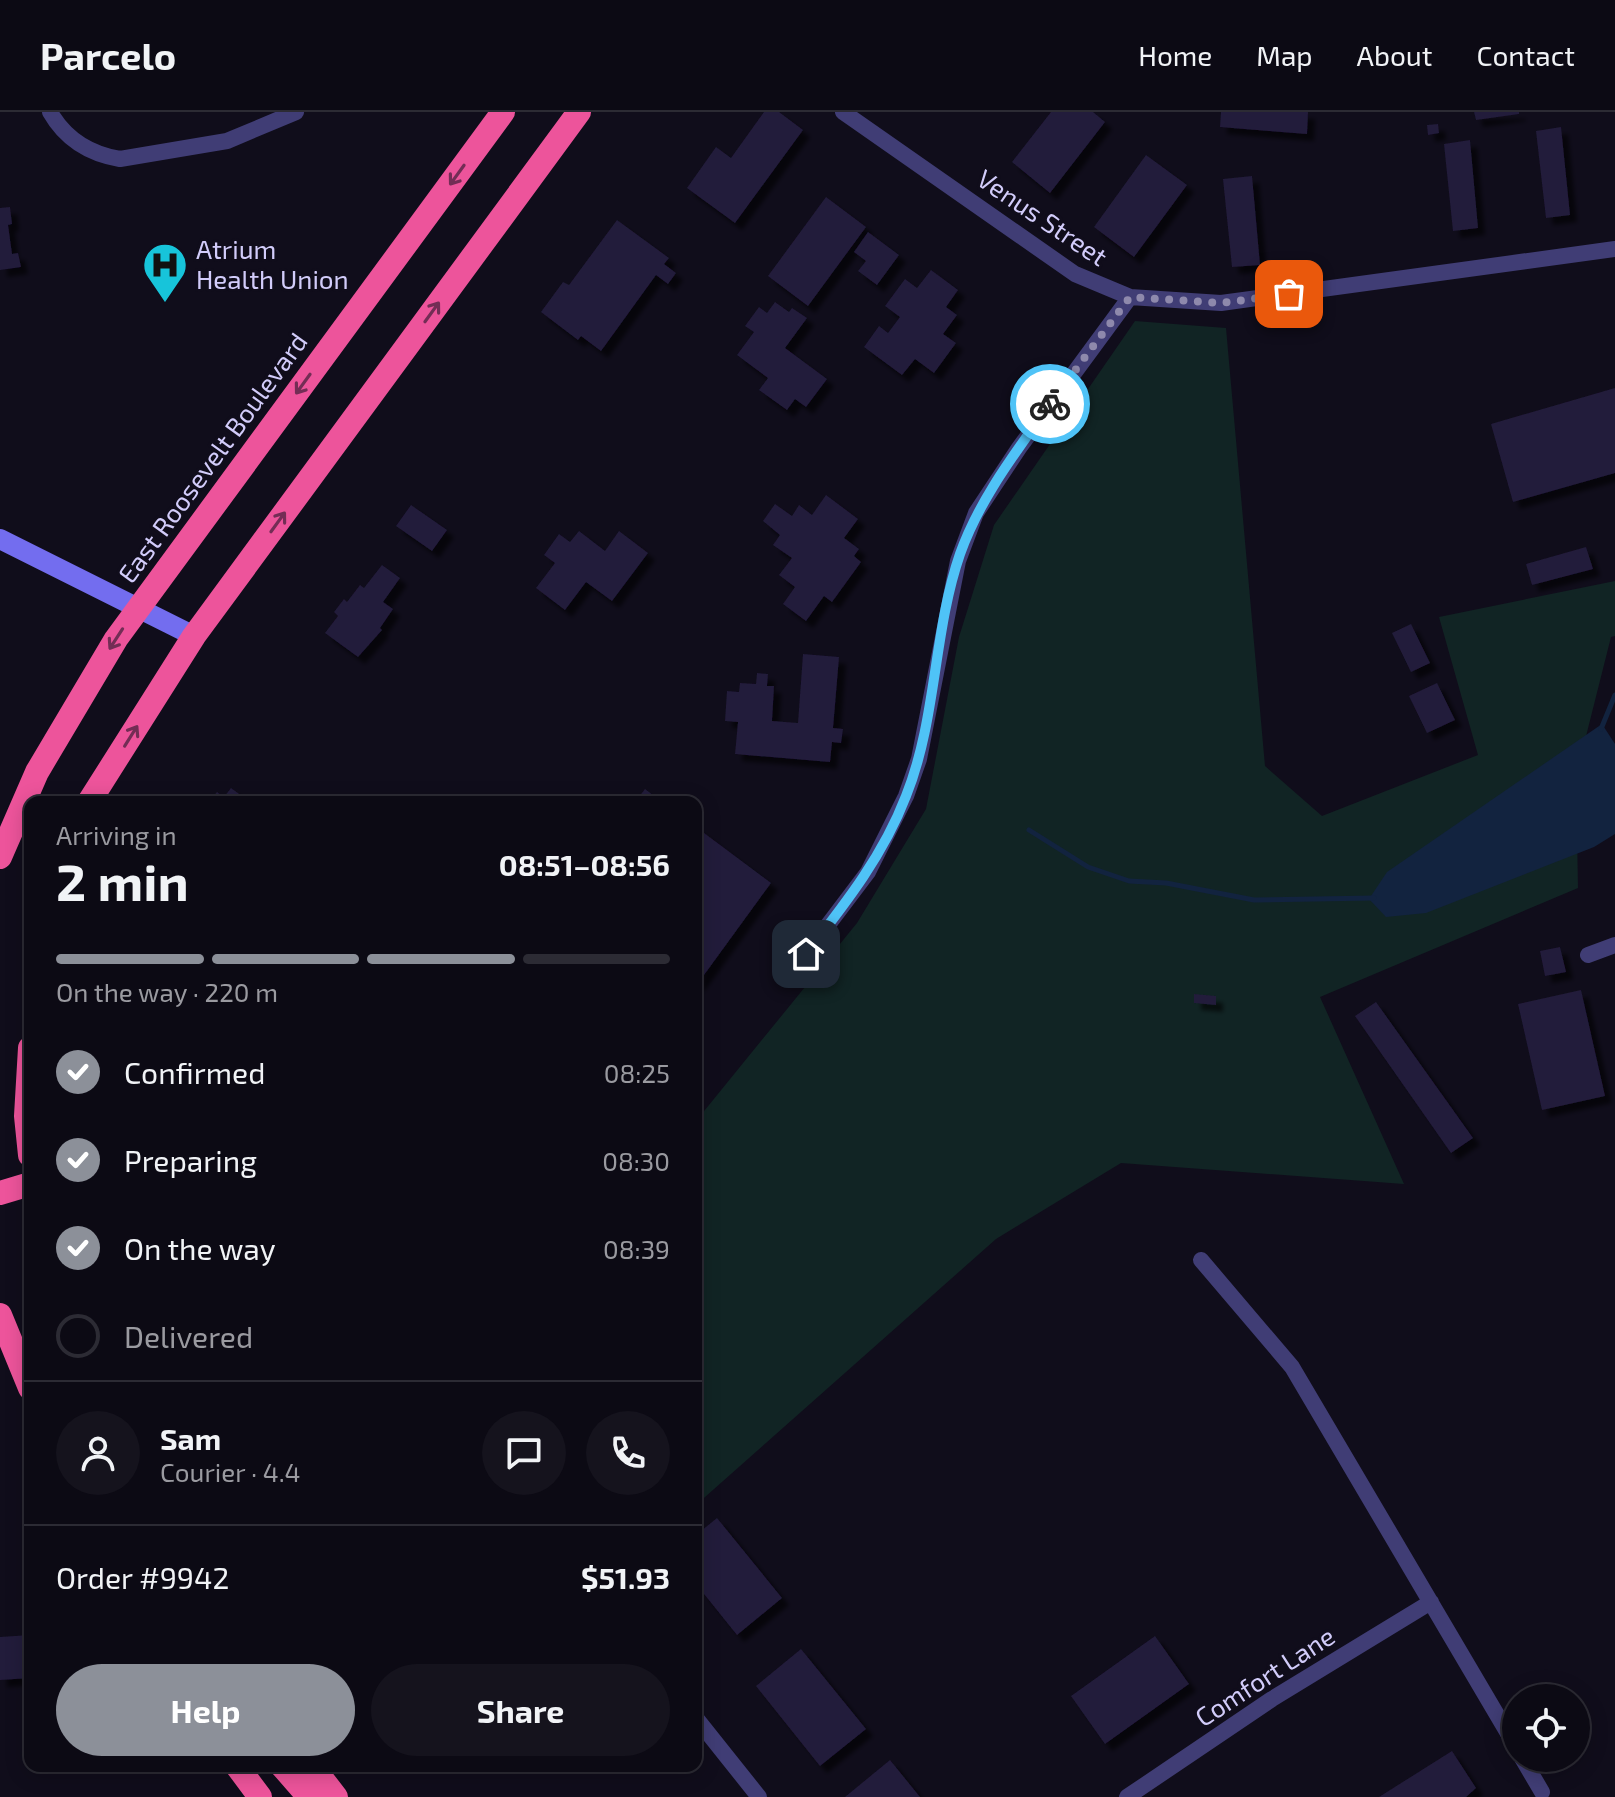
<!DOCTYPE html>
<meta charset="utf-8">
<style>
body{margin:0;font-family:"Exo 2",sans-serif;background:#15131d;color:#f1f3f6;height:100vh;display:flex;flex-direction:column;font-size:30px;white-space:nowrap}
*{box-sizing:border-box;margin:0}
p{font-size:26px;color:#9a9aa0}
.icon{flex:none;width:44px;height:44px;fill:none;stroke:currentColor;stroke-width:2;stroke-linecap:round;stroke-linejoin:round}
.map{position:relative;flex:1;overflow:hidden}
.details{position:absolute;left:24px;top:684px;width:678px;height:976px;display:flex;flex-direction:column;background:#0c0a14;border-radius:16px;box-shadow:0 4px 20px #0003,0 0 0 2px #2c2b34}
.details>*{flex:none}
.buttons{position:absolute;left:1502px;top:1572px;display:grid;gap:16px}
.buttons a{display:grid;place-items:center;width:88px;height:88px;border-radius:50%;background:#0c0a14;box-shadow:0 4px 20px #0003,0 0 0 2px #2c2b34;font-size:40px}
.pin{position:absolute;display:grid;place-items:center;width:68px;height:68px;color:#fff;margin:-34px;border-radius:16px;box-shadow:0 4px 12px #0006}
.courier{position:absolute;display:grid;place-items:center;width:80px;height:80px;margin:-40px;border:6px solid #4fc3f7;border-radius:50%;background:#fff;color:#222;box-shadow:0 2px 10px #0007}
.headline em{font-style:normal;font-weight:700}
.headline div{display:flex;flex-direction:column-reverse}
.headline{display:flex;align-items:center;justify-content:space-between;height:136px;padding:0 32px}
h1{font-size:52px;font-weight:700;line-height:60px}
.bar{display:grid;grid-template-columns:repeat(4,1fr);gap:12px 8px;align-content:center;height:96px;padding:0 32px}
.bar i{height:10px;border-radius:6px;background:#2c2b34}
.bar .on{background:#8c9099}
.bar p{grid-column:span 4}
.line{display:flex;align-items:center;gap:20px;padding:0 32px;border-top:2px solid #2c2b34}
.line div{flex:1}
.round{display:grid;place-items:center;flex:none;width:84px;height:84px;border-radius:42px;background:#15131d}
ol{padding:0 32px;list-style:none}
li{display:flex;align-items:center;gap:24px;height:88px}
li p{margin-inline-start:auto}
li .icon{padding:8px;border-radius:50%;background:#8c9099;color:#fff;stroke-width:4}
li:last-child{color:#9a9aa0}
li i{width:44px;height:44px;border:4px solid #2c2b34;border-radius:50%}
.button{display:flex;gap:16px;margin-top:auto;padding:16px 32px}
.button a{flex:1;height:92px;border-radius:48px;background:#8c9099;color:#fff;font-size:32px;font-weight:700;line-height:92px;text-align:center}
.button a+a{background:#15131d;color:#f1f3f6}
header{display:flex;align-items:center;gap:48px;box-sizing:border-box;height:112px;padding:0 40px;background:#0c0a14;border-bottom:2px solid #2c2b34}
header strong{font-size:38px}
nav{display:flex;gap:44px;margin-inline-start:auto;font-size:28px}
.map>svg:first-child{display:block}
</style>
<header>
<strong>Parcelo</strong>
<nav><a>Home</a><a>Map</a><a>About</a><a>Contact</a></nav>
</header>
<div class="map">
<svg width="1615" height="1685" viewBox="0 0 1615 1685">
<defs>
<filter id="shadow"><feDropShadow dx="7" dy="7" stdDeviation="2" flood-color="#0009"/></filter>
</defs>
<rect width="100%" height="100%" fill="#100d1b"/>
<path fill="#112424" d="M1135,209l91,7 39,438 57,50 156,-61 -39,-138 176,-36v55l-4,1 -35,139 2,112 -258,109 84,187 -283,-21 -125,76 -300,266v-384l161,-198 69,-114 33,-172 35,-112z"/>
<path fill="#12233f" d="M1602,612l13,20v90l-21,13 -168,66 -40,4 -17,-18 18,-27z"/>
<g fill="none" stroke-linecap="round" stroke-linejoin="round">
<path stroke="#12233f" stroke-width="5" d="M1601,617l14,-34
M1029,718l59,37 41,14 37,2 88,17 120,-2"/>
</g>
<path fill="#221b3a" filter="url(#shadow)" d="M764,0h15l24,18 -68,93 -48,-35 29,-41 15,11z
M1051,0h42l12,10 -55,71 -38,-31z
M1221,0h87l-1,22 -87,-7z
M1474,0h45v2l-43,6z
M1438,12l1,9 -11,2 -1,-10z
M1561,15l9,88 -24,3 -10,-87z
M1470,28l8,88 -25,3 -9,-87z
M1146,43l41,30 -53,72 -40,-30z
M1252,64l8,89 -28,2 -9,-88z
M826,85l40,30 -58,79 -40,-30z
M10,95l2,17 -4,1 4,29 6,-1 3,14 -21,3v-62z
M617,108l52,38 -5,6 12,9 -8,11 -12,-9 -55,76 -20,-15 -3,4 -37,-28 22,-30 6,3z
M868,120l31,23 -22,30 -19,-14 8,-10 -12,-9z
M931,158l27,20 -12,17 11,8 -14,19 13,9 -22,30 -19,-14 -13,16 -38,-28 15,-21 9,7 12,-16 -15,-11 20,-27 12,9z
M775,190l14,10 3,-4 15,10 -22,30 42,31 -21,28 -11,-8 -8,11 -28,-20 9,-12 -31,-23 17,-23 -9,-6 14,-19 8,6z
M1615,276v85l-102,29 -22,-78z
M826,383l32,24 -14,19 15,11 -5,7 7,6 -29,40 -8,-6 -18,25 -23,-17 12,-17 -16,-12 13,-17 -19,-13 7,-10 -17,-14 12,-17 17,12 7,-11 13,10z
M411,393l36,25 -15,21 -36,-25z
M579,419l26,20 14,-20 29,22 -36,48 -26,-19 -21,28 -29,-22 19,-25 -11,-8 15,-21 11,8z
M1586,435l7,22 -61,16 -6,-21z
M382,453l18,13 -17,24 10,7 -13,19 2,2 -24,27 -33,-24 13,-17 -4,-4 10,-13 3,3 13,-17 4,3z
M1411,512l19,39 -19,9 -19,-39z
M803,542l36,3 -6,71 10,1 -2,14 -9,-1 -2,20 -95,-8 3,-32 -13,-1 2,-30 12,1 1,-9 16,1 1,-11 11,1 -1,12h7l-2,35 26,2z
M1437,571l18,37 -28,13 -18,-37z
M231,676l19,14h-41l8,-10 7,5z
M645,677l17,13h-27z
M696,715l75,56 -75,103z
M1560,835l6,25 -21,4 -5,-25z
M1581,878l24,106 -63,14 -24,-106z
M1194,882l22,2v9l-22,-2z
M1376,890l97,136 -22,15 -96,-137z
M717,1406l65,80 -45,37 -41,-51v-49z
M30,1523v43l-30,2v-43z
M1155,1524l34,48 -84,60 -34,-48z
M801,1537l65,80 -46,37 -64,-80z
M1452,1639l24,37 -10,9h-87z
M890,1648l30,37h-75z"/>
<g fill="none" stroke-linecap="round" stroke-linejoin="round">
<path stroke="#403d75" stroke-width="16" d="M50,0c16,28 40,42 70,47l107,-18 69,-29
M843,0l232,162 55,23 91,6 394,-54
M806,842l62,-82 38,-76 13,-37 39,-198 18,-48 43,-65 111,-151
M1588,843l27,-10
M1201,1148l91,107 224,380
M696,1606l63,79
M1522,1646l20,34
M1127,1685l145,-98 159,-97"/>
<path stroke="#736def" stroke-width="20" d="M0,427l194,97"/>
<path stroke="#ed549b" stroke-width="24" d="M89,690l105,-166 385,-524
M0,745l37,-85 79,-133 387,-527
M30,936l-4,68 4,39
M0,1081l30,-9
M0,1203l30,73
M237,1654l23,31
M282,1654l27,31
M312,1654l24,31"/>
</g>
<defs><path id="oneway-shaft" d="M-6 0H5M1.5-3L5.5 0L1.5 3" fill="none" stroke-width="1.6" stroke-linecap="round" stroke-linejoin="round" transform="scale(2)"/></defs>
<g stroke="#732d55">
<use href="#oneway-shaft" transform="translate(457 63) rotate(126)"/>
<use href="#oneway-shaft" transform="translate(432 200) rotate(-54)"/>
<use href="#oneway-shaft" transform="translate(303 272) rotate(126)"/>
<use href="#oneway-shaft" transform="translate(278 410) rotate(-54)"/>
<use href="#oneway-shaft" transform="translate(116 527) rotate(123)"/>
<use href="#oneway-shaft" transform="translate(131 624) rotate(-58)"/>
</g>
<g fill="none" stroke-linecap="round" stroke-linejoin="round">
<path stroke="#8e89ac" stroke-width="8" stroke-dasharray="0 14.4" d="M1050,292l80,-107 91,6 68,-9"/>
<path stroke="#4fc3f7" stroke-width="10" d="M806,842c39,-50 77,-98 100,-158 31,-77 27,-164 54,-242 20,-56 56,-102 90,-150"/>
</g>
<defs>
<g id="hospital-pin" transform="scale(2.3)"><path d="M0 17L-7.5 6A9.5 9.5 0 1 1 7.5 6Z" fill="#17c4da" stroke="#100d1b"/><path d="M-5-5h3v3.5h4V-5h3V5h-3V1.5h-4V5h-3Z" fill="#111"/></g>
</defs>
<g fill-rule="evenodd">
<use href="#hospital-pin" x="165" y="153"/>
</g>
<g text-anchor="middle" stroke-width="6" stroke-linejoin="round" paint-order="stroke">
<g font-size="26" fill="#d2ccfa" stroke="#100d1b">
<text transform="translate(1042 106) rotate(34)" y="9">Venus Street</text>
<text transform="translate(213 346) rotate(-54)" y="9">East Roosevelt Boulevard</text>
<text transform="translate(1265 1565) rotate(-33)" y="9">Comfort Lane</text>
</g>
<g font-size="26" fill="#d2ccfa" stroke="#100d1b" text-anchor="start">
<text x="196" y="147">Atrium<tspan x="196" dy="30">Health Union</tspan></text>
</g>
</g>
</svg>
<div class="buttons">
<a><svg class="icon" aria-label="locate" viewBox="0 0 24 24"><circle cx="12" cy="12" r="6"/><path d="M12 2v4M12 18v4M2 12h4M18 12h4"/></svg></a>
</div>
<div class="pin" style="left:1289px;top:182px;background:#ea580c"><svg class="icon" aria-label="bag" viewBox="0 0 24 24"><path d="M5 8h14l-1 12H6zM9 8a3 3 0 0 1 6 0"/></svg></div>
<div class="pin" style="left:806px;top:842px;background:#1f2937"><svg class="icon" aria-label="home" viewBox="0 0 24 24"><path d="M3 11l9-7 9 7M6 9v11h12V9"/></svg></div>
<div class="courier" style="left:1050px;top:292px"><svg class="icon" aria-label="bike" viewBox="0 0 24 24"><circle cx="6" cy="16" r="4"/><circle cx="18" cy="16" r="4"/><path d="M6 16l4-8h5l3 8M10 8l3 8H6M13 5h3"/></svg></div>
<section class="details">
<div class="headline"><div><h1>2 min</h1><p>Arriving in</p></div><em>08:51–08:56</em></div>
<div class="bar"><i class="on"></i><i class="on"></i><i class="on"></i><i></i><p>On the way · 220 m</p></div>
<ol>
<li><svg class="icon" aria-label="check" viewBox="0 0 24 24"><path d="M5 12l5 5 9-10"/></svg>Confirmed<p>08:25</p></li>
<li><svg class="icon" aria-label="check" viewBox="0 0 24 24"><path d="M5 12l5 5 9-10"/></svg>Preparing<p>08:30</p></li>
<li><svg class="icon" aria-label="check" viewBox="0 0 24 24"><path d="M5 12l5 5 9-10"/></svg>On the way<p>08:39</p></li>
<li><i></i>Delivered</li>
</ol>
<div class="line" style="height:144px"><a class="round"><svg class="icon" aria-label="person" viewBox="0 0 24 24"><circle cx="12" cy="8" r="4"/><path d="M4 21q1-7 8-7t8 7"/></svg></a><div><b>Sam</b><p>Courier · 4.4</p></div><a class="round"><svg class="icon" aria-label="chat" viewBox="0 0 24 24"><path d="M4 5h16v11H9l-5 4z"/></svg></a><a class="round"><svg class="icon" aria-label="phone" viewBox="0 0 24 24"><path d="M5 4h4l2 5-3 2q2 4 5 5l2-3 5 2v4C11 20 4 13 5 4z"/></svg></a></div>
<div class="line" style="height:104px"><div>Order #9942</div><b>$51.93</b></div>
<div class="button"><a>Help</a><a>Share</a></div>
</section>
</div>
